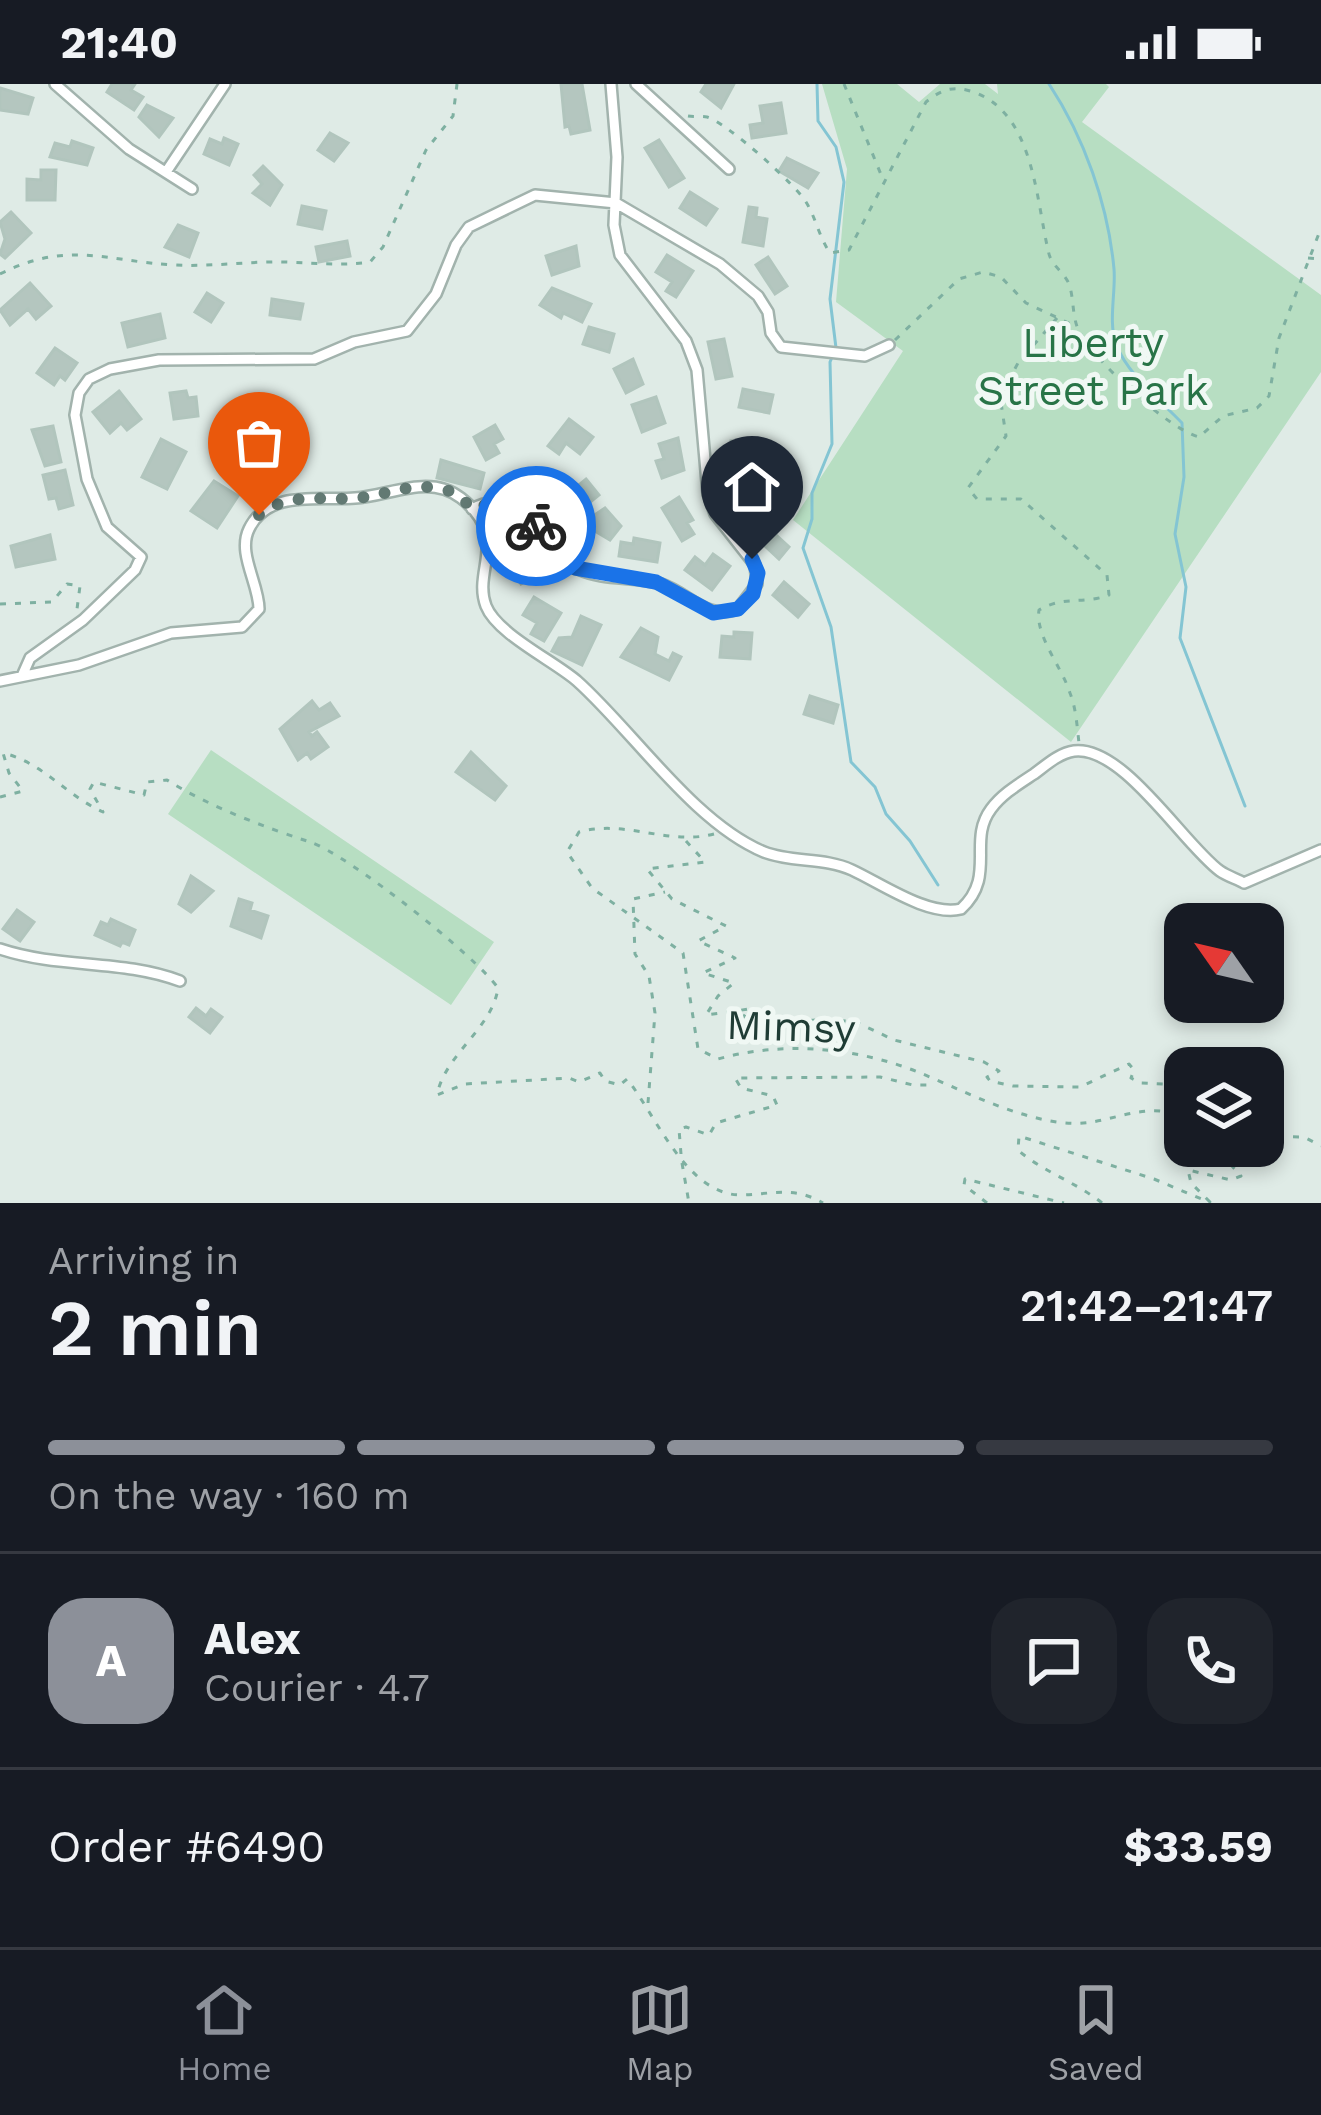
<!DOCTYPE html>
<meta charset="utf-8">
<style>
body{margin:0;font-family:"Work Sans",sans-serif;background:#20242c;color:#f1f3f6;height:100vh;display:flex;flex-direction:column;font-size:45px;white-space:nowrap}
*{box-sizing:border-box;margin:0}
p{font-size:39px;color:#9ea1a6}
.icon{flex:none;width:66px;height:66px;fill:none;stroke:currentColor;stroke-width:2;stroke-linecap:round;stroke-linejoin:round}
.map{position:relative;height:1119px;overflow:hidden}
.panel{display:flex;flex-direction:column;background:#171b24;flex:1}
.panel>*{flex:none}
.needle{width:78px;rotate:304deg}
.controls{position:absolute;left:1164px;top:819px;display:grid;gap:24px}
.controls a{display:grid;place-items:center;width:120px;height:120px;border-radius:24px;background:#171b24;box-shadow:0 6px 18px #0003;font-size:60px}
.pin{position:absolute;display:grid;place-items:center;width:102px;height:102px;color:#fff;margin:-123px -51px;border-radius:50% 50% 50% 0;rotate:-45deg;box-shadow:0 0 12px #0007}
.pin .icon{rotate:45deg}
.courier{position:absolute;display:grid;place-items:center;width:120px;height:120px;margin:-60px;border:9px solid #1a73e8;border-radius:50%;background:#fff;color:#222;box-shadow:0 3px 15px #0007}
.overview em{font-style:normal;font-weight:600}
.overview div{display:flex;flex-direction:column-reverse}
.overview{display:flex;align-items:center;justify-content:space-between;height:204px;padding:0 48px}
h1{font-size:78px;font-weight:600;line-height:90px}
.bar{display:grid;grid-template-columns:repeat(4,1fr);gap:18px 12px;align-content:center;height:144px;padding:0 48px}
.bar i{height:15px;border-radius:9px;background:#363941}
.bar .active{background:#8c9099}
.bar p{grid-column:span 4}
.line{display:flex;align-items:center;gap:30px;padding:0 48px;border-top:3px solid #363941}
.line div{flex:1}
.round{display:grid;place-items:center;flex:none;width:126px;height:126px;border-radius:36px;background:#20242c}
.status{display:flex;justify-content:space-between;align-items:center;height:84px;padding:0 60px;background:#171b24;direction:ltr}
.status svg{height:33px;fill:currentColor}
.menu{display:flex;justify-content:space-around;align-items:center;height:168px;border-top:3px solid #363941;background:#171b24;font-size:33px;color:#9ea1a6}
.menu a{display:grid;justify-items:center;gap:6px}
.menu .active{color:#8c9099}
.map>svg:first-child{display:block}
</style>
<div class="status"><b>21:40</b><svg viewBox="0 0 49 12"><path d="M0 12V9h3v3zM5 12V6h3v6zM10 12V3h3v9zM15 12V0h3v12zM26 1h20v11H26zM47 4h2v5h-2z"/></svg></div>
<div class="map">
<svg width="1321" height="1119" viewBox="0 0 1321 1119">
<rect width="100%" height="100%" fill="#dfebe6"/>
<path fill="#b7dec2" d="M822,0h75l22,18 21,-18h45l13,10 -1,-10h109l3,3 -27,35 239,173v77l-250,370 -278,-222 110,-169 -67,-49 11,-133z
M211,666l283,192 -43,63 -283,-191z"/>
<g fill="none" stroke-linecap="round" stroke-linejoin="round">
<path stroke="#84c5d3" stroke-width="3" d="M817,0l1,37 18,26 8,35 -14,117 6,49 -6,14 2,82 -20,49v26l-9,29 28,79 20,135 24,25 11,27 24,27 28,44
M1049,0c35,53 59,120 65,185 2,22 -6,53 2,75 11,30 44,56 66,79l2,54 -9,57 11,53 -6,51 65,168"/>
</g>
<path fill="#b4c6bf" stroke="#b1c5bd" stroke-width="3" d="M112,0h23l-4,6 12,7 -9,13 -27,-18z
M561,0h21l8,46 -19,4 -2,-8 -4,1z
M706,0h28l-13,24 -20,-16z
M0,4l33,10 -5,16 -28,-4z
M781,19l5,30 -34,5 -2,-13 13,-2 -3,-17z
M147,21l26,13 -14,19 -20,-20z
M330,49l18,10 -14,18 -16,-11z
M224,54l14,6 -9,21 -25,-11 6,-15 12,5z
M659,56l25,38 -15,9 -24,-39z
M72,57l21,7 -6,17 -37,-8 5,-14 15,4z
M787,74l31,15 -10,15 -29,-17z
M263,82l19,19 -12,20 -17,-12 9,-9 -8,-9z
M41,86h15l-1,30h-28v-21l14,1z
M690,108l27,17 -11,16 -26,-17z
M302,122l24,5 -4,18 -24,-5z
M749,123l8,1 -1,9 11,2 -4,27 -20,-4z
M11,128l20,21 -26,25 -5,-4 5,-15 -5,-17z
M178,141l20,8 -9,24 -24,-10z
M347,157l3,15 -31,6 -3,-15z
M576,162l3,20 -27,9 -6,-19z
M667,171l26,16 -17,26 -10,-6 6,-9 -16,-10z
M768,173l19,29 -12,8 -19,-29z
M30,199l21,23 -15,13 -8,-10 -18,16 -10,-15z
M552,204l39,16 -9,18 -19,-9 -2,5 -21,-13z
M207,209l16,10 -12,19 -16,-10z
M272,215l31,5 -3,15 -30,-4z
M160,230l5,24 -37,9 -6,-24z
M589,243l25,7 -5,18 -26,-8z
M724,255l8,37 -16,3 -8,-37z
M55,264l22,15 -12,17 -5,-4 -6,9 -17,-12z
M633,275l10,25 -17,9 -12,-24z
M743,305l30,6 -4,18 -30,-6z
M119,307l22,28 -14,11 -6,-7 -11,10 -17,-21z
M186,307l2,7 8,-1 2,19 -24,3 -4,-26z
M656,313l9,26 -23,9 -10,-27z
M569,335l24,18 -13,17 -14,-11 -7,11 -11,-8z
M495,341l8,14 -9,5 5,9 -13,7 -12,-23z
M53,342l8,36 -16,4 -13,-36z
M678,354l6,32 -22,8 -6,-17 8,-2 -5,-15z
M161,355l25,13 -19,37 -25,-12z
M731,357h39v18h-39z
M270,361l7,8 7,-4 8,13 -11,6 -5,-6 -31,12 -6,-13z
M441,376l43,13 -4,16 -43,-11z
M65,386l8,35 -14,4 -3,-11 -7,1 -6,-24z
M773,389l18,10 -10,26 -31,-17 9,-17 10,5z
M586,395l13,16 -15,12 -4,-4 -8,7 -10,-11z
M214,397l24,15 -21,32 -26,-17z
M679,413l14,23 -6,3 7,11 -12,7 -20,-33z
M605,424l16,18 -11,14 -20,-12 5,-6 -5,-4z
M761,437l28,26 -10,12 -28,-26z
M50,451l5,24 -39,8 -5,-21z
M634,454l26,5 -3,19 -38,-6 2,-14 12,2z
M518,459l19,31 -16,10 -20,-30z
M713,470l17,12 -18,24 -27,-20 10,-13 10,8z
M784,498l25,22 -11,13 -25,-22z
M534,513l27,16 -17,28 -13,-7 6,-11 -14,-8z
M581,532l20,9 -19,40 -30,-14 7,-13 13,-1z
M641,544l17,9 -3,17 14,7 4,-8 8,4 -12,23 -48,-23z
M734,548l18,1 -2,26 -30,-2 2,-21 12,1z
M810,612l28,9 -5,18 -29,-9z
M312,617l7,9 11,-7 9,13 -30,16 3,4 5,-4 11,15 -17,12 -4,-6 -9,7 -18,-31z
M471,668l35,34 -11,14 -39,-28z
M191,792l22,15 -22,21 -12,-8z
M239,815l13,4 -2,7 18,6 -7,22 -30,-12z
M17,826l17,12 -14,19 -17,-12z
M111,835l24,11 -6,15 -7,-3 -2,4 -25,-11 6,-13 7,3z
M196,924l10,8 5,-7 11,8 -12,16 -21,-16z"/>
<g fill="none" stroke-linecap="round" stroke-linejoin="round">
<g stroke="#a2b3ad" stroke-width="14">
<path id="minor" d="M55,0l74,65 63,40
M636,0l93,85
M166,88l59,-88
M472,425c48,-28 72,45 106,60 25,12 57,7 83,15 28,9 45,37 77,25l19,-25 -2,-19 -40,-51 -7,-20 -11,-124 -11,-29 -66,-86 -6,-30 3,-68 -6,-73
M22,592l8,-18 53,-38 52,-50 6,-13 -34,-30 -20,-48 -12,-64 4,-22 10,-14 21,-10 49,-9 155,-1 40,-17 53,-11 29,-37 20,-49 13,-18 66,-32 81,8 104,61 38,32 10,16 3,21 10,14 84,9 24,-11
M0,597l79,-16 92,-32 71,-6 17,-18c0,-25 -22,-56 -10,-80 19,-40 71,-28 106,-31 35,-2 74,-25 106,0 50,39 11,72 25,108 11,28 68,55 91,75 56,50 117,142 187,171 28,11 60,5 88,18 30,14 77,47 109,39 36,-33 6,-68 30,-100 11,-15 28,-25 43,-35 11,-8 25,-21 40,-23 49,-6 110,94 146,120 7,5 17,8 24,12l77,-33
M0,865c60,20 121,10 180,32"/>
</g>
<path stroke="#7eb0a1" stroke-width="3" stroke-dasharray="6 9" stroke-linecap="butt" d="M844,0l38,93
M688,32c6,1 13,0 19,1 19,5 88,67 99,85 10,16 13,35 24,51l19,-3 77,-148c17,-14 29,-17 50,-9 59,23 60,109 73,161 3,12 15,18 20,30 5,14 3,31 9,45 15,31 90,100 121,108l24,-21 34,-8 12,-12 10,-58 42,-110
M1308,174l13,1
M0,190c68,-34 104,-13 174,-9 37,2 75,-4 112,-3 30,1 55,4 84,0l13,-15 43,-97 27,-34 4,-32
M1057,234l-39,45 -18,33 6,40 -38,52 9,11h44l86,76 2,20c-27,10 -44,0 -70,15 -4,26 23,57 31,83 6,15 7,33 9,50
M895,256l64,-61 24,-7 18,5 25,26 51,24
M0,520l52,-2 15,-18 13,2 -3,23
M0,713l23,-6 -14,-18 -6,-20c39,9 64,43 100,59l-13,-23 4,-7 50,13 3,-13 20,-2c41,26 97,47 143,62 37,12 166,114 188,146 -6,41 -53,66 -61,107l28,-11 104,-6 10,4 21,-9 5,8 15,4 7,-6c29,36 60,117 115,116 31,-1 52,-9 81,8
M714,750c-46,12 -88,-15 -135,-2l-12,20 25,36 91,65 15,96 20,10c64,-18 137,-12 200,13 44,18 91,43 139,50 37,6 60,-9 91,-11 12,-1 25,2 37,3
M686,757l19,21 -58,7 25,30 54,27 -28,15 37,17 -32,15 31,10 -16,13 -12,19 43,-6 -18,26 44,-11 50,-5 31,3 38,18 90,22 15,9 -12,6 3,4 23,5 67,1 49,-23 5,6 -3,8 10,5 44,2
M648,1019l7,-90 -6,-37 -14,-22 -2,-55 32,-7
M1263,1052l41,1 17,9
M681,1070l-2,-25 7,-2 23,8 7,-12 61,-18 -4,-9 -32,-8 -6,-10 145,-1 33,8h22
M682,1079l7,40
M1210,1118l-19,-19 -3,-13 43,10 10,-4 -27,-30
M987,1119l-23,-18 1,-6 99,24
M1102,1119c-26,-21 -59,-31 -84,-53l1,-14 135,43 57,24"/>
<use href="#minor" stroke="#fff" stroke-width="9"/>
</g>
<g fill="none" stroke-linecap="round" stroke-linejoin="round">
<path stroke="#627973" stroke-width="12" stroke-dasharray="0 21.6" d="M259,431c29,-24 66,-14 99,-17 29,-3 53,-16 83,-9 14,2 22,10 31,20 21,-11 47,2 64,17"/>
<path stroke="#1a73e8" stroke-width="15" d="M536,442l39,42 81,14 57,31 25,-4 15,-15 5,-21 -6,-14"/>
</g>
<g text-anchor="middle" stroke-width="10" stroke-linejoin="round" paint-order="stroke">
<g font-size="42" fill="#287447" stroke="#f0f8f4">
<text x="1093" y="273">Liberty<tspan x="1093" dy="48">Street Park</tspan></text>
</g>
<g font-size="42" fill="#1f3c35" stroke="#f0f8f4">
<text transform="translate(791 942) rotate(2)" y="15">Mimsy</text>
</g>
</g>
</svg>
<div class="controls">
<a><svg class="needle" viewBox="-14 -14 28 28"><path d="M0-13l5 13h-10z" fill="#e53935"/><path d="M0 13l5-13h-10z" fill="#9ea1a6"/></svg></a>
<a><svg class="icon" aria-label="layers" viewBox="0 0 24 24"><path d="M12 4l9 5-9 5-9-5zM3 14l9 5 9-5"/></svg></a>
</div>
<div class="pin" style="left:259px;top:431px;background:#ea580c"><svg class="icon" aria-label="bag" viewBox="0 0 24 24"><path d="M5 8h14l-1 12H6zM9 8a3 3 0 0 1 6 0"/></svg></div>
<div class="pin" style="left:752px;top:475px;background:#1f2937"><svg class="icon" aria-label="home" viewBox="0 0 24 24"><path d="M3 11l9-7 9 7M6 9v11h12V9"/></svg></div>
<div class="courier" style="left:536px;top:442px"><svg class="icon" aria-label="bike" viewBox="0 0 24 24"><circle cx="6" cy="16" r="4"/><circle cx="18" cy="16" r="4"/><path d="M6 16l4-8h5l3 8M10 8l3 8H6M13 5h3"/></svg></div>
</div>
<section class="panel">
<div class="overview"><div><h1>2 min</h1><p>Arriving in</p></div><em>21:42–21:47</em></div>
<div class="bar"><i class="active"></i><i class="active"></i><i class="active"></i><i></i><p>On the way · 160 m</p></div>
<div class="line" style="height:216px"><b class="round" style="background:#8c9099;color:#fff">A</b><div><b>Alex</b><p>Courier · 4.7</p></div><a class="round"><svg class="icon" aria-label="chat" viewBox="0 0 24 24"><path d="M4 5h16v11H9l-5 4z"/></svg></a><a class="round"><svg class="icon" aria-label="phone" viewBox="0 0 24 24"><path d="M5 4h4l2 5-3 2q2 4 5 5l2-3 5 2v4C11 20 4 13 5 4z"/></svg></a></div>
<div class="line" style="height:156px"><div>Order #6490</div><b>$33.59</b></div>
</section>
<nav class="menu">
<a class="active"><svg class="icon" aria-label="home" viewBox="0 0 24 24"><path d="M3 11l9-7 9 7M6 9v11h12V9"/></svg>Home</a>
<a><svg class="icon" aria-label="map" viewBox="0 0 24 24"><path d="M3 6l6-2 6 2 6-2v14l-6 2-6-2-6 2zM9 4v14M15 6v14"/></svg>Map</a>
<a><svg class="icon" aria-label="saved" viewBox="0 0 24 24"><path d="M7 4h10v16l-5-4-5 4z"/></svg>Saved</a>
</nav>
